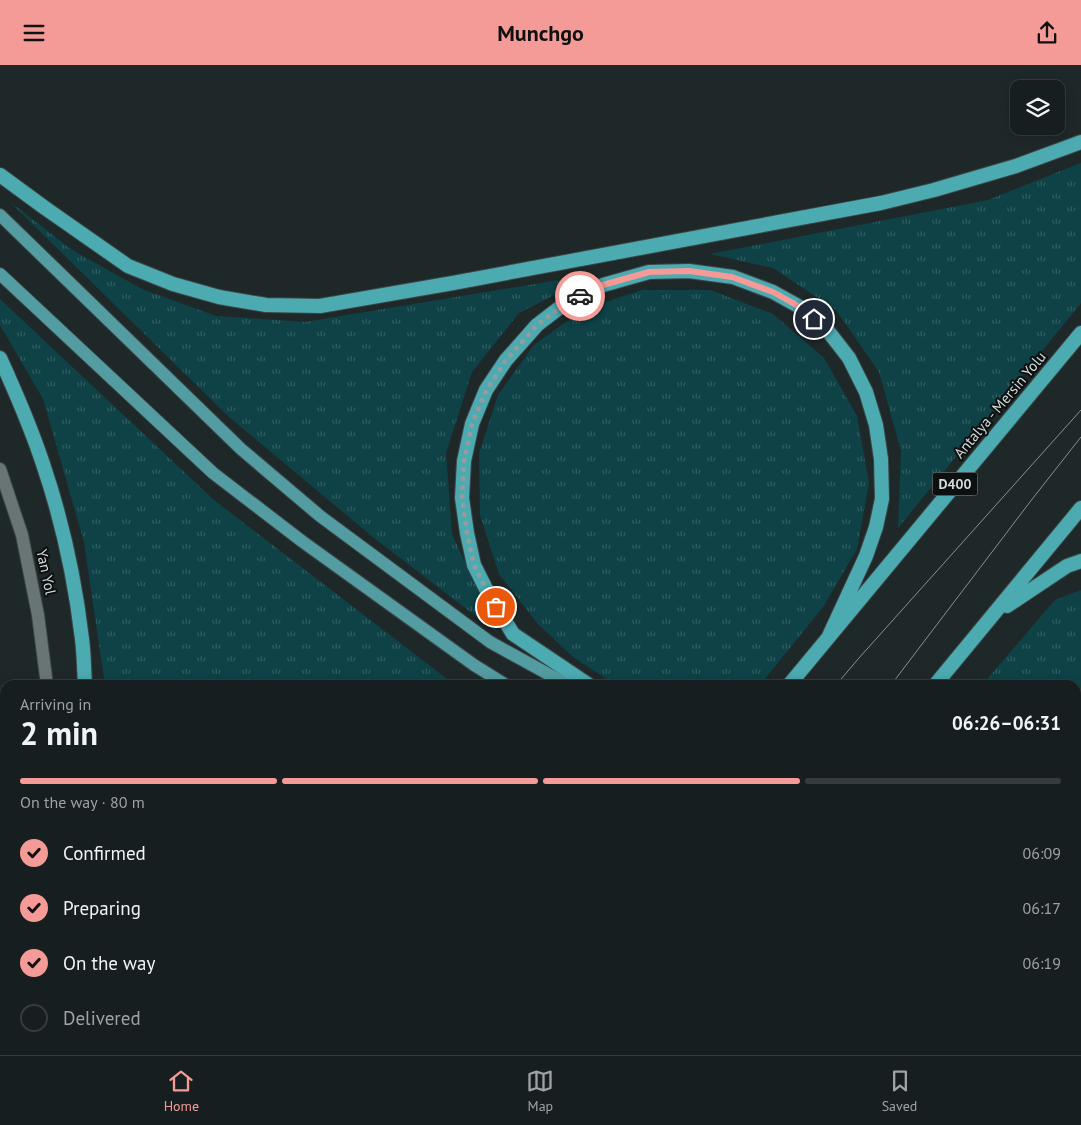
<!DOCTYPE html>
<meta charset="utf-8">
<style>
body{margin:0;font-family:"PT Sans",sans-serif;background:#242b2c;color:#f1f3f6;height:100vh;display:flex;flex-direction:column;font-size:19px;white-space:nowrap}
*{box-sizing:border-box;margin:0}
p{font-size:16px;color:#9ea2a4}
.icon{flex:none;width:28px;height:28px;fill:none;stroke:currentColor;stroke-width:2;stroke-linecap:round;stroke-linejoin:round}
.map{position:relative;flex:1;overflow:hidden}
.sheet{position:absolute;left:0px;top:615px;width:1081px;height:375px;display:flex;flex-direction:column;background:#171e1f;border-radius:15px 15px 0 0;box-shadow:0 2px 12px #0003,0 0 0 1px #363c3d}
.sheet>*{flex:none}
.tools{position:absolute;left:1010px;top:15px;display:grid;gap:10px}
.tools a{display:grid;place-items:center;width:55px;height:55px;border-radius:10px;background:#171e1f;box-shadow:0 2px 12px #0003,0 0 0 1px #363c3d;font-size:25px}
.pin{position:absolute;display:grid;place-items:center;width:42px;height:42px;color:#fff;margin:-21px;border:2px solid #fff;border-radius:50%;box-shadow:0 1px 5px #0007}
.courier{position:absolute;display:grid;place-items:center;width:50px;height:50px;margin:-25px;border:4px solid #f59b97;border-radius:50%;background:#fff;color:#222;box-shadow:0 1px 6px #0007}
.headline em{font-style:normal;font-weight:600}
.headline div{display:flex;flex-direction:column-reverse}
.headline{display:flex;align-items:center;justify-content:space-between;height:85px;padding:0 20px}
h1{font-size:32px;font-weight:600;line-height:38px}
.bar{display:grid;grid-template-columns:repeat(4,1fr);gap:8px 5px;align-content:center;height:60px;padding:0 20px}
.bar i{height:6px;border-radius:4px;background:#363c3d}
.bar .current{background:#f59b97}
.bar p{grid-column:span 4}
ol{padding:0 20px;list-style:none}
li{display:flex;align-items:center;gap:15px;height:55px}
li p{margin-inline-start:auto}
li .icon{padding:5px;border-radius:50%;background:#f59b97;color:#111;stroke-width:4}
li:last-child{color:#9ea2a4}
li i{width:28px;height:28px;border:2px solid #363c3d;border-radius:50%}
header{display:flex;justify-content:space-between;align-items:center;height:65px;padding:0 20px;background:#f59b97;color:#111;font-size:22px;font-weight:600}
.menu{display:flex;justify-content:space-around;align-items:center;height:70px;border-top:1px solid #363c3d;background:#171e1f;font-size:14px;color:#9ea2a4}
.menu a{display:grid;justify-items:center;gap:2px}
.menu .current{color:#f59b97}
.map>svg:first-child{display:block}
</style>
<header><svg class="icon" aria-label="menu" viewBox="0 0 24 24"><path d="M4 6h16M4 12h16M4 18h16"/></svg>Munchgo<svg class="icon" aria-label="share" viewBox="0 0 24 24"><path d="M12 15V3M7 8l5-5 5 5M5 13v7h14v-7"/></svg></header>
<div class="map">
<svg width="1081" height="990" viewBox="0 0 1081 990">
<defs>
<pattern id="grass-tufts" width="24" height="20" patternUnits="userSpaceOnUse" patternTransform="scale(1.25)"><rect width="24" height="20" fill="#0e4246"/><path d="M3 7l-1-3M5 7V3M7 7l1-3M15 17l-1-3M17 17v-4M19 17l1-3" fill="none" stroke="#305d60"/></pattern>
</defs>
<rect width="100%" height="100%" fill="#1f2829"/>
<path fill="url(#grass-tufts)" d="M1081,98v140l-183,225 3,-77 -22,-79 -43,-62 -63,-42 -63,-14 278,-54z
M9,136l63,49 70,39 74,27 89,6 290,-48 -76,39 -47,59 -26,81 6,81 46,99 -124,-95 -146,-122z
M642,225h68l63,24 51,44 33,58 12,67 -12,66 -34,58 -63,78h-144l-43,-28 -36,-34 -38,-49 -19,-59 -1,-61 19,-59 36,-50 50,-36z
M0,234l214,201 241,185h-350l-21,-143 -41,-143 -43,-74z
M1081,525v396l-5,-4v-297h-94l73,-85z
M176,985h269l-5,5h-261z
M680,985h251l6,5h-261z"/>
<g fill="none" stroke-linecap="round" stroke-linejoin="round">
<g stroke="#3d4646" stroke-width="14">
<path id="minor" d="M0,779l5,3"/>
</g>
<g stroke="#3d4646" stroke-width="14">
<path id="tertiary" d="M0,404l22,66 16,80 9,70
M45,990v-5"/>
</g>
<g stroke="#3d4646" stroke-width="14">
<path id="primary" d="M0,150l241,234 79,67 170,126 78,43
M0,209l213,199 90,69 171,123 32,20
M1076,968l5,4
M1024,985l7,5"/>
</g>
<g stroke="#3d4646" stroke-width="16">
<path id="trunk" d="M0,110l45,33 83,58 45,18 46,13 47,8 54,1 133,-23 428,-80 53,-13 82,-24 65,-24
M0,293c16,35 31,70 43,106 19,56 32,116 39,175 2,15 2,31 3,46
M1007,541l60,-40 14,-5
M589,620l-76,-51 -25,-41 -14,-28 -7,-32 -5,-35 2,-37 8,-37 14,-34 20,-30 31,-35 30,-23 36,-17 46,-13 40,-1 44,6 40,15 27,15 28,24 21,27 17,34 10,33 5,34 1,40 -6,28 -10,29 -37,80
M789,620l292,-352
M935,620l146,-177
M1076,948l5,1
M155,985l3,5
M1004,985l3,5
M84,990l1,-5
M464,990l5,-5
M499,990l4,-5
M624,990l4,-5"/>
</g>
<use href="#minor" stroke="#697475" stroke-width="12"/>
<use href="#tertiary" stroke="#697475" stroke-width="12"/>
<use href="#primary" stroke="#539ca2" stroke-width="12"/>
<use href="#trunk" stroke="#4caab1" stroke-width="14"/>
<path stroke="#888f90" stroke-width="1" d="M836,620l23,-27 222,-248
M891,620l142,-187 48,-61
M531,990l4,-5
M550,990l4,-5
M564,990l5,-5
M589,990l4,-5"/>
</g>
<g fill="none" stroke-linecap="round" stroke-linejoin="round">
<path stroke="#959c9d" stroke-width="5" stroke-dasharray="0 9" d="M496,542l-8,-14 -14,-28 -7,-32 -5,-35 2,-37 8,-37 14,-33 20,-31 31,-35 30,-23 13,-6"/>
<path stroke="#f59b97" stroke-width="6" d="M580,231l23,-11 46,-13 40,-1 43,6 41,15 27,15 14,12"/>
</g>
<g text-anchor="middle" stroke-width="4" stroke-linejoin="round" paint-order="stroke">
<rect fill="#0c1010" stroke="#999e9e" stroke-width="1" x="932.5" y="407.5" width="45" height="23" rx="4"/>
<g font-size="14" font-weight="bold" fill="#d5dbdb">
<text x="955" y="424">D400</text>
</g>
<g font-size="15" fill="#d5dbdb" stroke="#0c1010">
<text transform="translate(1000 340) rotate(-50)" y="5">Antalya - Mersin Yolu</text>
<text transform="translate(46 507) rotate(78)" y="5">Yan Yol</text>
</g>
</g>
</svg>
<div class="tools">
<a><svg class="icon" aria-label="layers" viewBox="0 0 24 24"><path d="M12 4l9 5-9 5-9-5zM3 14l9 5 9-5"/></svg></a>
</div>
<div class="pin" style="left:496px;top:542px;background:#ea580c"><svg class="icon" aria-label="bag" viewBox="0 0 24 24"><path d="M5 8h14l-1 12H6zM9 8a3 3 0 0 1 6 0"/></svg></div>
<div class="pin" style="left:814px;top:254px;background:#1f2937"><svg class="icon" aria-label="home" viewBox="0 0 24 24"><path d="M3 11l9-7 9 7M6 9v11h12V9"/></svg></div>
<div class="courier" style="left:580px;top:231px"><svg class="icon" aria-label="car" viewBox="0 0 24 24"><path d="M5 17H2v-5l4-1 3-4h7l3 4 3 1v5h-3M9 17h6M6 11h13"/><circle cx="7" cy="17" r="2"/><circle cx="17" cy="17" r="2"/></svg></div>
<section class="sheet">
<div class="headline"><div><h1>2 min</h1><p>Arriving in</p></div><em>06:26–06:31</em></div>
<div class="bar"><i class="current"></i><i class="current"></i><i class="current"></i><i></i><p>On the way · 80 m</p></div>
<ol>
<li><svg class="icon" aria-label="check" viewBox="0 0 24 24"><path d="M5 12l5 5 9-10"/></svg>Confirmed<p>06:09</p></li>
<li><svg class="icon" aria-label="check" viewBox="0 0 24 24"><path d="M5 12l5 5 9-10"/></svg>Preparing<p>06:17</p></li>
<li><svg class="icon" aria-label="check" viewBox="0 0 24 24"><path d="M5 12l5 5 9-10"/></svg>On the way<p>06:19</p></li>
<li><i></i>Delivered</li>
</ol>
</section>
</div>
<nav class="menu">
<a class="current"><svg class="icon" aria-label="home" viewBox="0 0 24 24"><path d="M3 11l9-7 9 7M6 9v11h12V9"/></svg>Home</a>
<a><svg class="icon" aria-label="map" viewBox="0 0 24 24"><path d="M3 6l6-2 6 2 6-2v14l-6 2-6-2-6 2zM9 4v14M15 6v14"/></svg>Map</a>
<a><svg class="icon" aria-label="saved" viewBox="0 0 24 24"><path d="M7 4h10v16l-5-4-5 4z"/></svg>Saved</a>
</nav>
